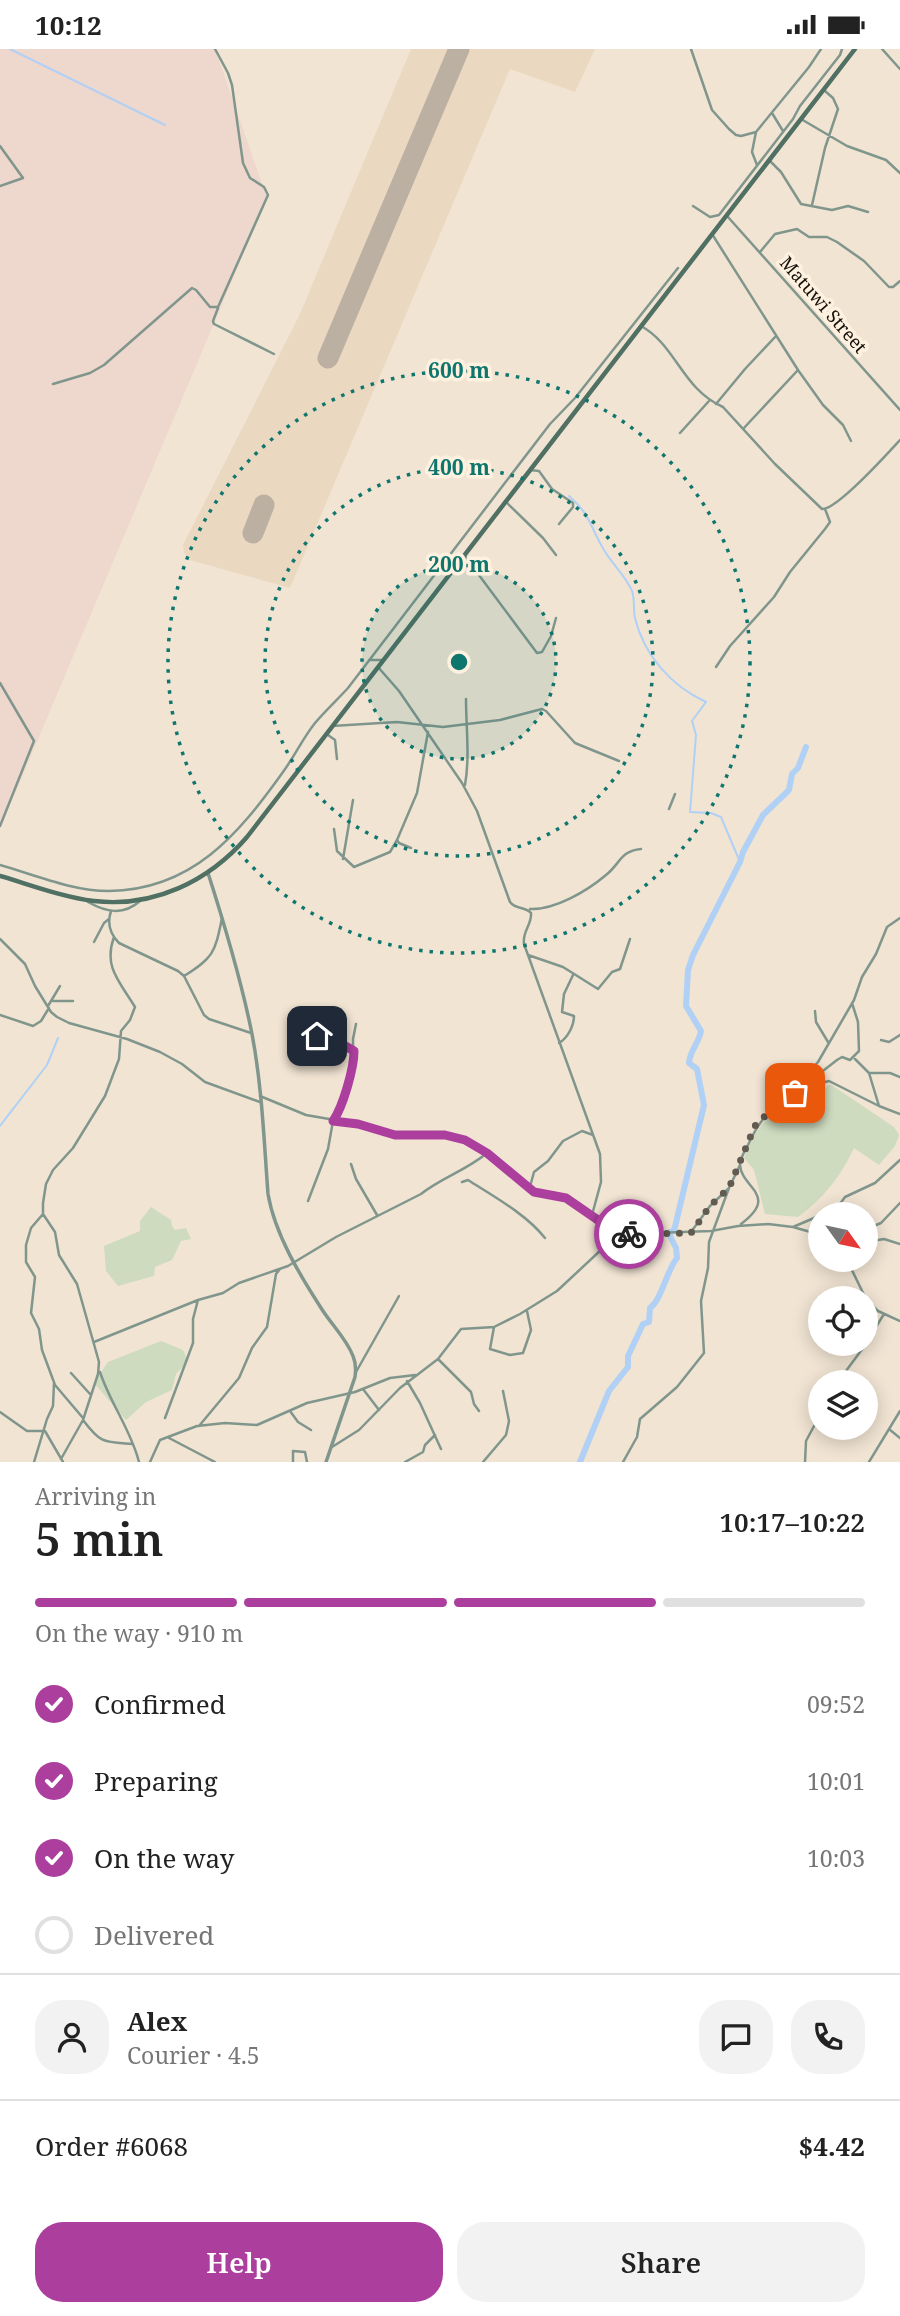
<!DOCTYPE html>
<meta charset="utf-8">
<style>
body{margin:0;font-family:"Noto Serif",serif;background:#f2f2f2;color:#222;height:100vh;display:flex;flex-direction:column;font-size:26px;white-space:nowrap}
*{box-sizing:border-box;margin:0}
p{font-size:23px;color:#767676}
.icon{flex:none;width:38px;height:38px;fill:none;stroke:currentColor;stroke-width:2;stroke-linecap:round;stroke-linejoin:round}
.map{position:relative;height:1413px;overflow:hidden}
.side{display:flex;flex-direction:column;background:#fff;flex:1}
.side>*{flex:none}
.needle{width:46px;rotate:123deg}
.controls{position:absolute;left:808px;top:1153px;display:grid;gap:14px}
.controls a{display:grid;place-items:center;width:70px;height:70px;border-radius:50%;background:#fff;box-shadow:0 4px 18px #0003;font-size:35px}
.pin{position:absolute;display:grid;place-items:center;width:60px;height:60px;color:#fff;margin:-30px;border-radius:14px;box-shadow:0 4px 10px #0006}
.courier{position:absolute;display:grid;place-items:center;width:70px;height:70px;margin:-35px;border:5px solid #ac3f9e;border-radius:50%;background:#fff;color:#222;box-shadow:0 2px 9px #0007}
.overview em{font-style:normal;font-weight:600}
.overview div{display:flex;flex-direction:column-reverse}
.overview{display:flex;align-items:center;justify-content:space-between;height:119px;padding:0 35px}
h1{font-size:46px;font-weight:600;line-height:52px}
.bar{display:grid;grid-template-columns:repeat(4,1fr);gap:10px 7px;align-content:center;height:84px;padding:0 35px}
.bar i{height:9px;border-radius:5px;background:#e0e0e0}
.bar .active{background:#ac3f9e}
.bar p{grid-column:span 4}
.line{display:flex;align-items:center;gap:18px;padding:0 35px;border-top:2px solid #e0e0e0}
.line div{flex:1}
.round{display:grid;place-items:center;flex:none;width:74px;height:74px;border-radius:28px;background:#f2f2f2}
ol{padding:0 35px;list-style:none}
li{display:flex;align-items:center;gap:21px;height:77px}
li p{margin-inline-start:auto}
li .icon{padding:7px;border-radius:50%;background:#ac3f9e;color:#fff;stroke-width:4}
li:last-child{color:#767676}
li i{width:38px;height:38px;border:4px solid #e0e0e0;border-radius:50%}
.primary-button{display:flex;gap:14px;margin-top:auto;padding:14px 35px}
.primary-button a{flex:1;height:80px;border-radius:28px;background:#ac3f9e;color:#fff;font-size:28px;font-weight:600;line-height:80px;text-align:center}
.primary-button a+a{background:#f2f2f2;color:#222}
.status{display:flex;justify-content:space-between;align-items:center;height:49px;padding:0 35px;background:#fff;direction:ltr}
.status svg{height:19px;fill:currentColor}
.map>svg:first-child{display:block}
</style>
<div class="status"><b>10:12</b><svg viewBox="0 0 49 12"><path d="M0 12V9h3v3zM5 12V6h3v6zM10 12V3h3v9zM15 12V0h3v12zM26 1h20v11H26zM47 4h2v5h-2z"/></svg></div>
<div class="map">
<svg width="900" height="1413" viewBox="0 0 900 1413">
<rect width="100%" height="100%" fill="#f1e4d3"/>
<path fill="#ebd8c1" d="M411,0h184l-20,43 -65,-23 -220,519 -100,-28 -6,-7 -1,-8 116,-229z"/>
<path fill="#eed7cc" d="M0,0h215l52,149 -267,631z"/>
<path fill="#cedbbf" d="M830,1035l64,43 5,8 -4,11 -16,19 -25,-17c-13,28 -31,51 -56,69l-33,-3 -11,-44 -10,-12c13,-32 20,-37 44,-60h26z
M151,1158l20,13 1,6 3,4 11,-2 5,11 -10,2 -9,19 -17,7 -1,9 -36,10 -12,-15 -2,-25 36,-15v-10z
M161,1292l22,9 5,11 -12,13 -4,16 -26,12 -20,18 -32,-37 14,-21z"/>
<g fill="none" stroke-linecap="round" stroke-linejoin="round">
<path stroke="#b0d0f5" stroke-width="2" d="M10,0l155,76
M569,447c22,19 21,31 35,54 8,14 22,26 28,41 3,8 1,18 3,27 9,37 36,68 71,84l-14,19 4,14 -6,77 21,1 10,4 19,45
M0,1077l47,-61 11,-27"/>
<path stroke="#b0d0f5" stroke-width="6" d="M670,1183l4,-1 30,-126 -7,-36 -8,-6c1,-13 10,-20 12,-32l-15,-25 2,-36 5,-15 47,-93 3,-10 20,-37 26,-25 3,-16 6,-6 8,-21
M580,1413l29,-71 19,-24v-11l15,-32 6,-2 1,-14c12,-9 16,-36 27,-50l-1,-10 -7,-14"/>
<path stroke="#bcb0a2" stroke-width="21" d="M328,309l131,-309
M253,484l11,-28"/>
<path stroke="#80968d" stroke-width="2.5" d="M691,0l21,61 17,19 7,6 5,1 15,-4 53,-65 12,-18
M882,0l18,20
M772,64l11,18
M801,70l46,27 39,14 14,13
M756,83l-4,20 5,13
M0,97l23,32 -23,8
M769,111l12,12 20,32 31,6 16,-4 20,6
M812,156l13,-57 13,-39 -5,-11 -8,-7
M693,157l17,11 9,-2 74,-96 7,-13 40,-51 2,-6
M728,168l172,193
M712,185l86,136 25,35 20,20 8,16
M760,203l15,-18 22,-5 12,8h18l10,5 27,19 25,26h4l7,-6
M218,259l-5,13 1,3 60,30
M641,277c35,19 41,63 82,81l52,57 47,45c15,1 66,-56 78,-69
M53,335l37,-11 14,-8 88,-77 4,2 14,17h8l50,-112 -4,-8 -14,-9 -7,-15 -11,-78 -4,-12 -13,-24
M716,355l29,-35 31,-33
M743,380l55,-59
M680,384l29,-32
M530,421l9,1 13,18 21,14v4l-14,17
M505,452l38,37 13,17
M464,506l73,98 5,-1 9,-16 5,-18
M369,611h14
M378,618l21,24 63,92 15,28 33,91c6,8 15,4 21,11 1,12 -9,18 -7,31l76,210 1,28 -9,33
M716,618l14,-21 44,-49 16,-25 35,-43 5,-7 -5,-13
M0,634l34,58 -34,85
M332,677l65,-4 46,5 57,-7 42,-11 4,2 29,32 44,18
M328,686l7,5 2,19
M465,736c5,-28 1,-58 1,-86
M669,760l6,-15
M334,780l3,22 17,16 36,-15 7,-12
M411,799l-12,-5 -2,-3 20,-47 11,-61
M343,810l10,-59
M0,816c35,10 72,26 109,26 83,-1 129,-56 174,-119 11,-15 20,-34 32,-49 10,-12 22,-23 33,-35l202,-264 25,-26 103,-130
M88,853c18,10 35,14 52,-1
M530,860c25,1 57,-18 76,-34 15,-12 14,-24 35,-26
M111,862c-4,12 -1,23 8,32l59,28 6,5 20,39 5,4 42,14
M0,890l25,25 10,22 16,26 6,5 12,6 58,16 33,13 22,12 23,18 55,20
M94,893l10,-19 5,-4
M528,906l35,12 35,22 14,-17 8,-3 10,-30
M184,927c29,-18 31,-23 38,-58
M53,952h20
M48,957l12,-20
M815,962l1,11 12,20
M0,966l33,11 8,-5 8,-13
M309,987h19l26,15
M881,991l8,2 11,-7
M559,994c9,-5 15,-18 15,-27l-12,-4 2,-18 9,-19
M855,1010l14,14 10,33 21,8
M869,1024h21l10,4
M797,1042l40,-31 5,-3 8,3 9,-9 -1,-29 -6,-19
M791,1044l27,-31 36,-62 8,-23 14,-23 11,-27 13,-9
M260,1047l46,19 52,9 30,10 68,3 31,16 47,39 13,4 19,2 42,29 18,7
M351,1115l5,15 21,36
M462,1133l6,-2c25,16 58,34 77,58
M527,1139l4,-5 3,-11 14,-11 15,-20 19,-10 11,4
M308,1152l20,-52 5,-28 7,-13 13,-43v-26l3,-15
M43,1165l-12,14 -5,17v17l9,15 -4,36 8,16 3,21 13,35 28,33
M823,1166l9,-2
M832,1166l13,-18 30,-14 25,-23
M741,1175c39,-29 0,-36 -1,-59 0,-7 5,-14 8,-20 16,-37 42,-56 81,-64l50,25
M793,1178l28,-12
M866,1180l15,-6 19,-20
M691,1183l19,-26 19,-18 11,-23
M866,1193l18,-3 16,5
M847,1211l19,39
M830,1243l15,7
M866,1250l12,12 22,10
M494,1278l-4,22 20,6 13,-2 8,-23 -4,-19
M94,1293l104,-42
M866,1294l18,-29
M438,1310l33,33 3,12 5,7
M100,1323c10,31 31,58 39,90
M356,1323l43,-76
M71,1324l19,21
M407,1332l13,22 21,46
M837,1334l29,-39
M363,1340l16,21
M290,1362l8,11 13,8
M0,1363l27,19h18l18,31
M165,1369l28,-75v-24l5,-19 25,-7 16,-10 49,-17 48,-29 85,-43c20,-16 46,-24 66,-41
M83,1371c18,24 21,22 49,24
M199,1377l40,-48 13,-30 15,-21 9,-53 4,-5
M889,1380l11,9
M169,1389l46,24
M332,1398l27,-17 41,-42 38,-29 23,-30 33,-2 26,-13 37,-23 45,-42 24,-15 85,-3 27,-5 30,-2 25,3 28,8
M293,1402l12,1 2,10
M61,1410l22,-39 15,-46 1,-12 -22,-78 -18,-29 -4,-23 -12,-18v-11l3,-19 7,-14 20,-22 32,-52 14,-37 2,-28 9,-11 5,-13c-15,-25 -32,-40 -21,-70
M34,1413l13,-43 6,-13 1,-23
M150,1413l10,-22 37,-14 28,-3 32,2 50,-22 48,-11 35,-14 25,-3
M293,1413v-11
M405,1413l18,-10 2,-7 10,-10
M483,1413l23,-27 3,-14 -6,-30
M623,1413l14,-25 3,-18 37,-32 27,-34 -3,-52 7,-33 1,-26 20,-54
M805,1413l1,-21 15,-28
M869,1413l31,-51"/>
<path stroke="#80968d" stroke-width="3.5" d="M208,824c17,53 33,106 44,161 10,52 12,107 16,160 7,41 33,83 55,117 10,15 24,29 30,45 3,7 3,14 2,21l-29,85"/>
<path stroke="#4f7063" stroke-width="4.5" d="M0,827c31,9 62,21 94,25 60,7 115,-20 153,-64l608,-788"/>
</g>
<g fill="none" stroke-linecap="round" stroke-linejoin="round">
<path stroke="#625b51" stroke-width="7" stroke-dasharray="0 12.6" d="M629,1185l62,-1 19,-27 19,-18 26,-62 24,-24 16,-9"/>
<path stroke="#ac3f9e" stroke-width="9" d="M317,987h11l26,15c0,17 -11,56 -21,70l25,3 37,11h50l20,5 22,13 47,39 32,6 42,29 21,7"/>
</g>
<circle cx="459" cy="613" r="97" fill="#0f766e" fill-opacity=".12"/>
<g fill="none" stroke="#0f766e" stroke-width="3.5" stroke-dasharray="3.5 7">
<circle cx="459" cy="613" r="97"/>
<circle cx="459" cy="613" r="194"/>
<circle cx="459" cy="613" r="291"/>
</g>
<g text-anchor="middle" stroke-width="7" stroke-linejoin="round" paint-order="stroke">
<g font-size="18" fill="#15110b" stroke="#fff1e0">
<text transform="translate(823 256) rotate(49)" y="6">Matuwi Street</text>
</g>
</g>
<circle cx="459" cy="613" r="10" fill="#0f766e" stroke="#fff1e0" stroke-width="3.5"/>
<g font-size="21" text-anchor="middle" font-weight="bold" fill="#0f766e" stroke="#fff1e0" stroke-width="7" stroke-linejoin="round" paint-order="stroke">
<text x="459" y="329">600 m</text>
<text x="459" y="426">400 m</text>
<text x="459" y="523">200 m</text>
</g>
</svg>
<div class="controls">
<a><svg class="needle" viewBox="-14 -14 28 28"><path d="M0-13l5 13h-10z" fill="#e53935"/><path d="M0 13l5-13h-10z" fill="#767676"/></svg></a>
<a><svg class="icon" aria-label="locate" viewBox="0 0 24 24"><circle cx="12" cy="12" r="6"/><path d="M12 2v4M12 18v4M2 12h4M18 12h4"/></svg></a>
<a><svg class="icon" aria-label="layers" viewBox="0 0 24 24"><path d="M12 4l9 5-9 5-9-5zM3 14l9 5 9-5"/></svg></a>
</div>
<div class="pin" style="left:795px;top:1044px;background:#ea580c"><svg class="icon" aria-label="bag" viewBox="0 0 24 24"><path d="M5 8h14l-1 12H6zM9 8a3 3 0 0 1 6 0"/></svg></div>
<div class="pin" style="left:317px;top:987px;background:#1f2937"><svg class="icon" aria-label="home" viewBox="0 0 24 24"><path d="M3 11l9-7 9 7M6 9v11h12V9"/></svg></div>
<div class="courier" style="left:629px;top:1185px"><svg class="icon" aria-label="bike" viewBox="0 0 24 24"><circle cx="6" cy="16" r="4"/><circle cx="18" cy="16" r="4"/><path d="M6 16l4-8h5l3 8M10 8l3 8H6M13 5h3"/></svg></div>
</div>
<section class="side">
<div class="overview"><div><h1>5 min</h1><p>Arriving in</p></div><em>10:17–10:22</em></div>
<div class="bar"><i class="active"></i><i class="active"></i><i class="active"></i><i></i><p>On the way · 910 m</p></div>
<ol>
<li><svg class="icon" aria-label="check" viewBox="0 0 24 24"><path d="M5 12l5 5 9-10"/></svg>Confirmed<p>09:52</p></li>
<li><svg class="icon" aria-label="check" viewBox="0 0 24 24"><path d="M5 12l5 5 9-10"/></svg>Preparing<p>10:01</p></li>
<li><svg class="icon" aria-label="check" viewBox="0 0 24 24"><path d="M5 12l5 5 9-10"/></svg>On the way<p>10:03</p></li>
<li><i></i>Delivered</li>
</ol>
<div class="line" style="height:126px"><a class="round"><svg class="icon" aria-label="person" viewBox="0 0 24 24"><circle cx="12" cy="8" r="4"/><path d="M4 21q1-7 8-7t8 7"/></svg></a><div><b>Alex</b><p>Courier · 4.5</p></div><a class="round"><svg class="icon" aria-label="chat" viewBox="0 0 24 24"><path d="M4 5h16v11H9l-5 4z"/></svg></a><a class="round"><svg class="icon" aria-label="phone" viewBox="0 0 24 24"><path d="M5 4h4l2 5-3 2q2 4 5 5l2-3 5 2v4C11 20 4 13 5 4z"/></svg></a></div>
<div class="line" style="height:91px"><div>Order #6068</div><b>$4.42</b></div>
<div class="primary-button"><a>Help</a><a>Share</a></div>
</section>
